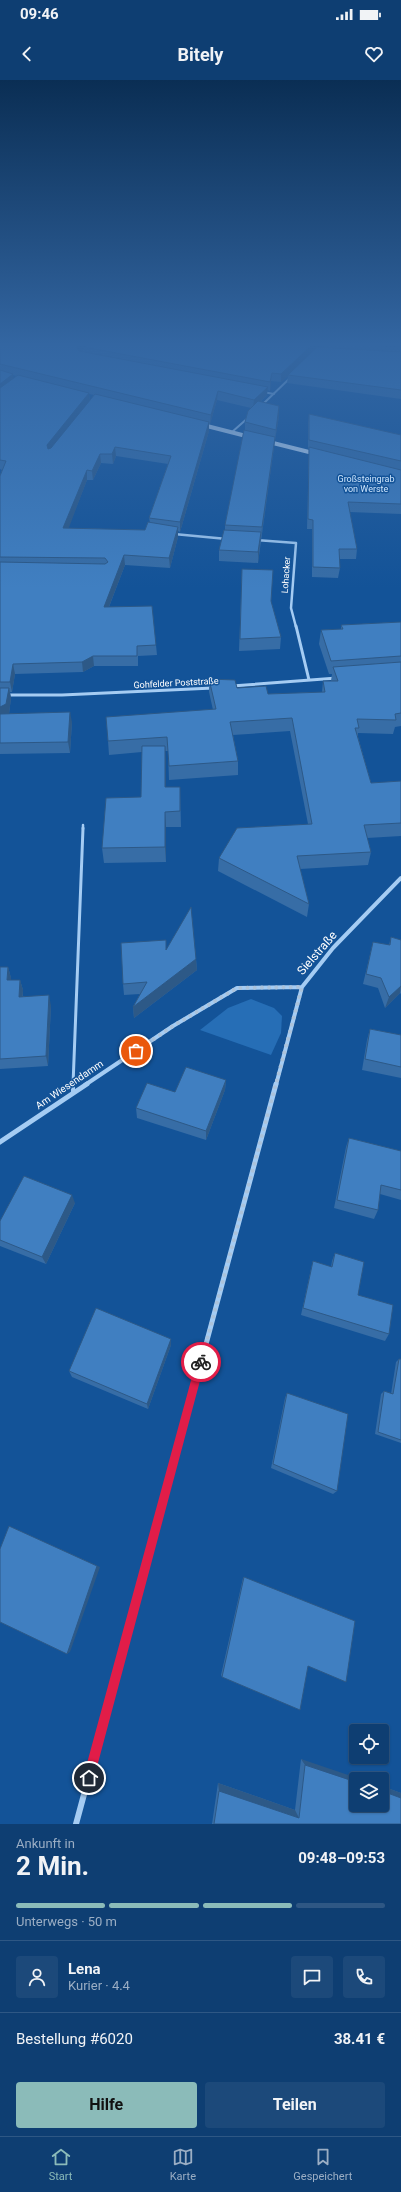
<!DOCTYPE html>
<html lang="de">
<meta charset="utf-8">
<style>
body{margin:0;font-family:Roboto,sans-serif;background:#1c497a;color:#f1f3f6;height:100vh;display:flex;flex-direction:column;font-size:15px;white-space:nowrap}
*{box-sizing:border-box;margin:0}
p{font-size:13px;color:#9baec4}
.icon{flex:none;width:22px;height:22px;fill:none;stroke:currentColor;stroke-width:2;stroke-linecap:round;stroke-linejoin:round}
.map{position:relative;height:1744px;overflow:hidden}
.drawer{display:flex;flex-direction:column;background:#0e3e72;flex:1}
.drawer>*{flex:none}
.controls{position:absolute;left:349px;top:1644px;display:grid;gap:8px}
.controls a{display:grid;place-items:center;width:40px;height:40px;border-radius:4px;background:#0e3e72;box-shadow:0 1px 3px #0004,0 0 0 1px #2e5784;font-size:20px}
.pin{position:absolute;display:grid;place-items:center;width:34px;height:34px;color:#fff;margin:-17px;border:2px solid #fff;border-radius:50%;box-shadow:0 1px 4px #0007}
.courier{position:absolute;display:grid;place-items:center;width:40px;height:40px;margin:-20px;border:3px solid #e11d48;border-radius:50%;background:#fff;color:#222;box-shadow:0 1px 5px #0007}
.overview em{font-style:normal;font-weight:700}
.overview div{display:flex;flex-direction:column-reverse}
.overview{display:flex;align-items:center;justify-content:space-between;height:68px;padding:0 16px}
h1{font-size:26px;font-weight:700;line-height:30px}
.bar{display:grid;grid-template-columns:repeat(4,1fr);gap:6px 4px;align-content:center;height:48px;padding:0 16px}
.bar i{height:5px;border-radius:3px;background:#2e5784}
.bar .active{background:#8bbbb9}
.bar p{grid-column:span 4}
.line{display:flex;align-items:center;gap:10px;padding:0 16px;border-top:1px solid #2e5784}
.line div{flex:1}
.round{display:grid;place-items:center;flex:none;width:42px;height:42px;border-radius:4px;background:#1c497a}
.button{display:flex;gap:8px;margin-top:auto;padding:8px 16px}
.button a{flex:1;height:46px;border-radius:4px;background:#8bbbb9;color:#111;font-size:16px;font-weight:700;line-height:46px;text-align:center}
.button a+a{background:#1c497a;color:#f1f3f6}
.status{display:flex;justify-content:space-between;align-items:center;height:28px;padding:0 20px;background:#0e3e72;direction:ltr}
.status svg{height:11px;fill:currentColor}
header{display:flex;justify-content:space-between;align-items:center;height:52px;padding:0 16px;background:#0e3e72;font-size:18px;font-weight:700}
.dock{display:flex;justify-content:space-around;align-items:center;height:56px;border-top:1px solid #2e5784;background:#0e3e72;font-size:11px;color:#9baec4}
.dock a{display:grid;justify-items:center;gap:2px}
.dock .active{color:#8bbbb9}
.map>svg:first-child{display:block}
</style>
<div class="status"><b>09:46</b><svg viewBox="0 0 49 12"><path d="M0 12V9h3v3zM5 12V6h3v6zM10 12V3h3v9zM15 12V0h3v12zM26 1h20v11H26zM47 4h2v5h-2z"/></svg></div>
<header><svg class="icon" aria-label="back" viewBox="0 0 24 24"><path d="M15 5l-7 7 7 7"/></svg>Bitely<svg class="icon" aria-label="heart" viewBox="0 0 24 24"><path d="M12 20l-8-8c-3-5 5-10 8-4 3-6 11-1 8 4z"/></svg></header>
<div class="map">
<svg width="401" height="1744" viewBox="0 0 401 1744">
<rect width="100%" height="100%" fill="#135398"/>
<path fill="#266eb6" d="M251,919l23,9 8,8 -1,17 -10,22 -71,-25 28,-22z"/>
<g fill="none" stroke-linecap="round" stroke-linejoin="round">
<path stroke="#a5ccf3" stroke-width="2.5" d="M83,749v-4"/>
<path stroke="#a5ccf3" stroke-width="3" d="M73,1005l10,-257"/>
<path stroke="#a5ccf3" stroke-width="4" d="M73,1012v-8"/>
<path stroke="#a5ccf3" stroke-width="2" d="M80,276l10,-13
M263,312l11,2
M262,325l28,-27
M232,352l17,-15"/>
<path stroke="#a5ccf3" stroke-width="2.5" d="M174,454l53,5
M256,460l40,3 -5,65 5,19"/>
<path stroke="#a5ccf3" stroke-width="3" d="M296,546l13,54
M232,606l105,-8
M0,615h62l151,-7"/>
<path stroke="#a5ccf3" stroke-width="4" d="M85,1005l88,-59 64,-38 65,-1
M276,1005l26,-98 31,-39 68,-70"/>
<path stroke="#a5ccf3" stroke-width="5" d="M0,1062l87,-58
M188,1331l88,-327"/>
<path stroke="#a5ccf3" stroke-width="6" d="M76,1744l112,-414"/>
<path stroke="#d5e8fc" stroke-width="4" d="M199,344l55,14
M265,361l52,13"/>
</g>
<path fill="#376da6" fill-rule="evenodd" d="M0,263h401v56l-114,-16 1,-7 -7,6 -10,-1 -1,10 -3,-1v5l-7,7 19,4v10l-4,24 -1,7 -16,116 -39,-2v-11l6,-20v-5l20,-95v-8l6,-14 -34,-8 -7,24h-1v7l-29,101 -2,-1v6l-8,31 -45,-3 -16,42 47,38 1,10 -19,1v10h-44l-11,6 -68,2 -3,18h-2l1,6 -2,16 63,8 -2,31 -70,1v-278l2,-6 -2,-1zM322,264v4l-4,-1zM13,295l4,1 -4,3zM89,314l5,1 -4,5zM116,376l52,8 -19,54 1,5 -5,7 -77,-2 19,-48h6l8,-17 12,1z
M309,334l92,21v79l-52,-2 8,37 -1,10h-17l1,9 -2,10 -26,-1v-48h-5l2,-80h-1v-26z
M242,489l39,68 -1,12 -41,2z
M401,542v104l-6,1 -2,7 -35,-1v4l13,46 30,-2v55l-34,2 4,14 -3,13 -68,4 9,35 -2,13 -89,-46 1,-13 89,-34 -18,-93 -57,4 5,26v14l-69,5 -1,-29h-3l1,36h14l1,40h-15v35l-62,1 -2,-15 39,-51 1,-45 -33,3 -1,-14 105,-31 -4,-18v-13l28,9 31,6 54,-2 1,-11h8l1,-7h-3l-10,-30 2,-14 20,-1v-4z
M391,857l10,3v54l-1,-1 -15,15 -7,-20 -15,-4 10,-42 16,3z
M166,869l30,10 1,11 -63,48 -1,-11 7,-13 -16,1 -1,-11z
M0,887h8l3,11v2h9l3,10v6l28,10 -3,60 -48,3z
M370,949l31,6v43l-39,-8 5,-30z
M226,1000l-1,10 -19,50 -69,-22 -1,-10 39,-16z
M349,1058l52,13v49l-21,-6 -2,16 -4,9 -40,-11 12,-61z
M75,1123l-29,61 -46,-18v-25z
M335,1173l23,42 31,39 -4,7 -84,-26 10,-46 2,-8 18,6 1,-6z
M171,1265l-23,64 -76,-32 -3,-6z
M399,1279h2v84l-26,-9 6,-40 3,-3 7,3 5,-32z
M287,1313l50,98 -4,3 -62,-26 14,-70z
M244,1497l64,89 -86,11 -1,-2 22,-97z
M301,1679l81,46v-19l19,7v31h-189l6,-41 77,27z"/>
<path fill="#2d5987" d="M81,263h7l-4,4v2l-6,7 -1,-8z
M314,263h8l-33,32h-1v1l-7,6v-8z
M272,293l-1,8 -1,10v-9z
M13,294l1,8 -14,11v-9z
M268,307l-1,8 -14,13 1,-8z
M218,311l-1,9 -7,24 1,-9z
M89,313l1,8 -42,53 -1,-9z
M279,326v10l-4,24 1,-10z
M209,342v9l-29,101v-10z
M275,357l-1,10 -13,91 1,-11z
M115,367l1,9 -3,8 -1,-10z
M100,374l1,9 -8,17 -1,-9z
M87,390v10l-22,58 -2,-10z
M178,447v10l-8,31 -1,-10z
M261,452l-1,11 -2,20v-11z
M124,475l1,10 -20,52 -1,-10z
M93,576l1,10 -11,6 -1,-10z
M13,584l2,10 -3,18 -2,-10z
M9,608l2,10 -2,16 -9,5v-12z
M70,632l2,10 -2,31 -2,-11z
M165,666l1,15v42l-1,-16z
M165,732l1,15v35l-1,-15z
M196,879l1,11 -63,48 -1,-11z
M8,887l3,11 -1,13 -3,-11z
M20,900l3,10 -1,17 -3,-10z
M401,906l-1,7 -15,15 4,-11z
M49,915l2,11 -3,60 -2,-10z
M226,1000l-1,10 -19,50v-9z
M72,1115l3,8 -29,61 -4,-7z
M171,1259v6l-23,64 -1,-5z
M9,1446l91,41 -30,85 -3,2z
M301,1679l59,20h-4v3l-51,-17z
M218,1703l77,27 4,8 -80,-27z
M382,1706l19,7v5l-19,-7z"/>
<path fill="#407fc1" stroke="#2d5987" d="M0,263h81l-4,5 2,3 189,36 -14,13 -36,-9 -7,24 -211,-51z
M86,263h228l-33,31 -9,-1 -2,9 -186,-35z
M332,263h69v4z
M317,267l84,5v38l-113,-15z
M0,290l13,4 -13,10z
M18,295l71,18 -42,52 1,4 3,-1 44,-54 114,28 -29,100 -31,-4 22,-62 -56,-9 -3,7h-12l-8,17 -5,-1 -24,58 82,2 3,-8 30,5 -9,31 -45,-3 -20,52 48,-1 4,39 -19,1v10h-44l-11,6 -69,2 -3,18h-10v-120l105,2 3,-2 -3,-4 -105,-1v-81l6,-15 -6,-1v-72z
M258,321l21,5 -3,24 -31,-8 3,-11z
M309,334l92,21v26l-92,-21z
M244,350l31,7 -13,90 -37,-2z
M309,367l92,23v34l-53,-2 9,47h-18l1,19 -27,-1v-47l-5,-1z
M224,450l37,2 -3,20 -39,-2z
M242,489l31,1 -2,31 10,36 -41,2z
M401,542v34l-70,5 -10,-31 22,-1 -2,-4z
M401,582v51l-6,1 1,6 -39,-1 2,9h-4l16,55 30,-2v42l-37,2 7,27 -74,4 12,48 -90,-46 18,-30 75,-4 -20,-106 -62,4 8,39 -69,5 -2,-29 -59,4 -2,-24 110,-8 -7,-30 26,1 2,8 29,-2 2,8 57,-2 -2,-11h15l-5,-14z
M0,608h9l-3,16 -6,3z
M70,632l-2,30 -68,1v-29z
M142,666h23v41h15v24l-15,1v35l-63,1 4,-50 35,-1z
M191,827l5,52 -63,48 14,-25 -24,2 -2,-41 45,-3v10z
M391,857l10,3v46l-12,11 -8,-19 -15,-4 7,-32 17,3z
M0,887h8l-1,13h13l-1,17 30,-2 -3,61 -46,3z
M370,949l31,6v32l-36,-8z
M186,987l40,13 -20,51 -70,-23 11,-25 28,9z
M349,1058l52,13v39l-20,-5 -3,25 -41,-10z
M24,1096l48,19 -30,62 -42,-17v-19z
M335,1173l29,9 -6,33 35,10 -4,29 -86,-26 10,-47 19,6z
M96,1228l75,31 -24,65 -78,-33z
M399,1279h2v81l-23,-8 6,-41 9,3z
M287,1313l61,21 -11,77 -64,-27z
M9,1446l88,40 -30,88 -67,-32v-73z
M244,1497l111,44 -9,61 -38,-16 -8,44 -78,-33z
M305,1685l51,17v23h26v-14l19,7v26h-187l5,-33 80,27z"/>
<linearGradient id="sky" x2="0" y2="1"><stop stop-color="#0a2e54"/><stop offset="0.52" stop-color="#3366a2"/><stop offset="1" stop-color="#3366a2" stop-opacity="0"/></linearGradient>
<rect width="401" height="508" fill="url(#sky)"/>
<path fill="#e11d48" d="M201,1278l4,4 -111,416 -1,4 -4,2 -4,-2 -2,-4 113,-416z"/>
<g fill="none" stroke-linecap="round" stroke-linejoin="round">
<path stroke="#acc3db" stroke-width="4" stroke-dasharray="0 7.2" d="M136,971l37,-25 64,-38 65,-1 -101,375"/>
</g>
<g text-anchor="middle" stroke-width="3" stroke-linejoin="round" paint-order="stroke">
<g font-size="9" fill="#cde5fd" stroke="#135398">
<text x="366" y="402">Großsteingrab<tspan x="366" dy="10">von Werste</tspan></text>
</g>
<g font-size="9" fill="#fff" stroke="#135398">
<text transform="translate(286 495) rotate(-86)" y="3">Lohacker</text>
<text transform="translate(176 603) rotate(-3)" y="3">Gohfelder Poststraße</text>
</g>
<g font-size="10" fill="#fff" stroke="#135398">
<text transform="translate(69 1004) rotate(-34)" y="4">Am Wiesendamm</text>
</g>
<g font-size="12" fill="#fff" stroke="#135398">
<text transform="translate(317 873) rotate(-49)" y="4">Sielstraße</text>
</g>
</g>
</svg>
<div class="controls">
<a><svg class="icon" aria-label="locate" viewBox="0 0 24 24"><circle cx="12" cy="12" r="6"/><path d="M12 2v4M12 18v4M2 12h4M18 12h4"/></svg></a>
<a><svg class="icon" aria-label="layers" viewBox="0 0 24 24"><path d="M12 4l9 5-9 5-9-5zM3 14l9 5 9-5"/></svg></a>
</div>
<div class="pin" style="left:136px;top:971px;background:#ea580c"><svg class="icon" aria-label="bag" viewBox="0 0 24 24"><path d="M5 8h14l-1 12H6zM9 8a3 3 0 0 1 6 0"/></svg></div>
<div class="pin" style="left:89px;top:1698px;background:#1f2937"><svg class="icon" aria-label="home" viewBox="0 0 24 24"><path d="M3 11l9-7 9 7M6 9v11h12V9"/></svg></div>
<div class="courier" style="left:201px;top:1282px"><svg class="icon" aria-label="bike" viewBox="0 0 24 24"><circle cx="6" cy="16" r="4"/><circle cx="18" cy="16" r="4"/><path d="M6 16l4-8h5l3 8M10 8l3 8H6M13 5h3"/></svg></div>
</div>
<section class="drawer">
<div class="overview"><div><h1>2 Min.</h1><p>Ankunft in</p></div><em>09:48–09:53</em></div>
<div class="bar"><i class="active"></i><i class="active"></i><i class="active"></i><i></i><p>Unterwegs · 50 m</p></div>
<div class="line" style="height:72px"><a class="round"><svg class="icon" aria-label="person" viewBox="0 0 24 24"><circle cx="12" cy="8" r="4"/><path d="M4 21q1-7 8-7t8 7"/></svg></a><div><b>Lena</b><p>Kurier · 4.4</p></div><a class="round"><svg class="icon" aria-label="chat" viewBox="0 0 24 24"><path d="M4 5h16v11H9l-5 4z"/></svg></a><a class="round"><svg class="icon" aria-label="phone" viewBox="0 0 24 24"><path d="M5 4h4l2 5-3 2q2 4 5 5l2-3 5 2v4C11 20 4 13 5 4z"/></svg></a></div>
<div class="line" style="height:52px"><div>Bestellung #6020</div><b>38.41 €</b></div>
<div class="button"><a>Hilfe</a><a>Teilen</a></div>
</section>
<nav class="dock">
<a class="active"><svg class="icon" aria-label="home" viewBox="0 0 24 24"><path d="M3 11l9-7 9 7M6 9v11h12V9"/></svg>Start</a>
<a><svg class="icon" aria-label="map" viewBox="0 0 24 24"><path d="M3 6l6-2 6 2 6-2v14l-6 2-6-2-6 2zM9 4v14M15 6v14"/></svg>Karte</a>
<a><svg class="icon" aria-label="saved" viewBox="0 0 24 24"><path d="M7 4h10v16l-5-4-5 4z"/></svg>Gespeichert</a>
</nav>
